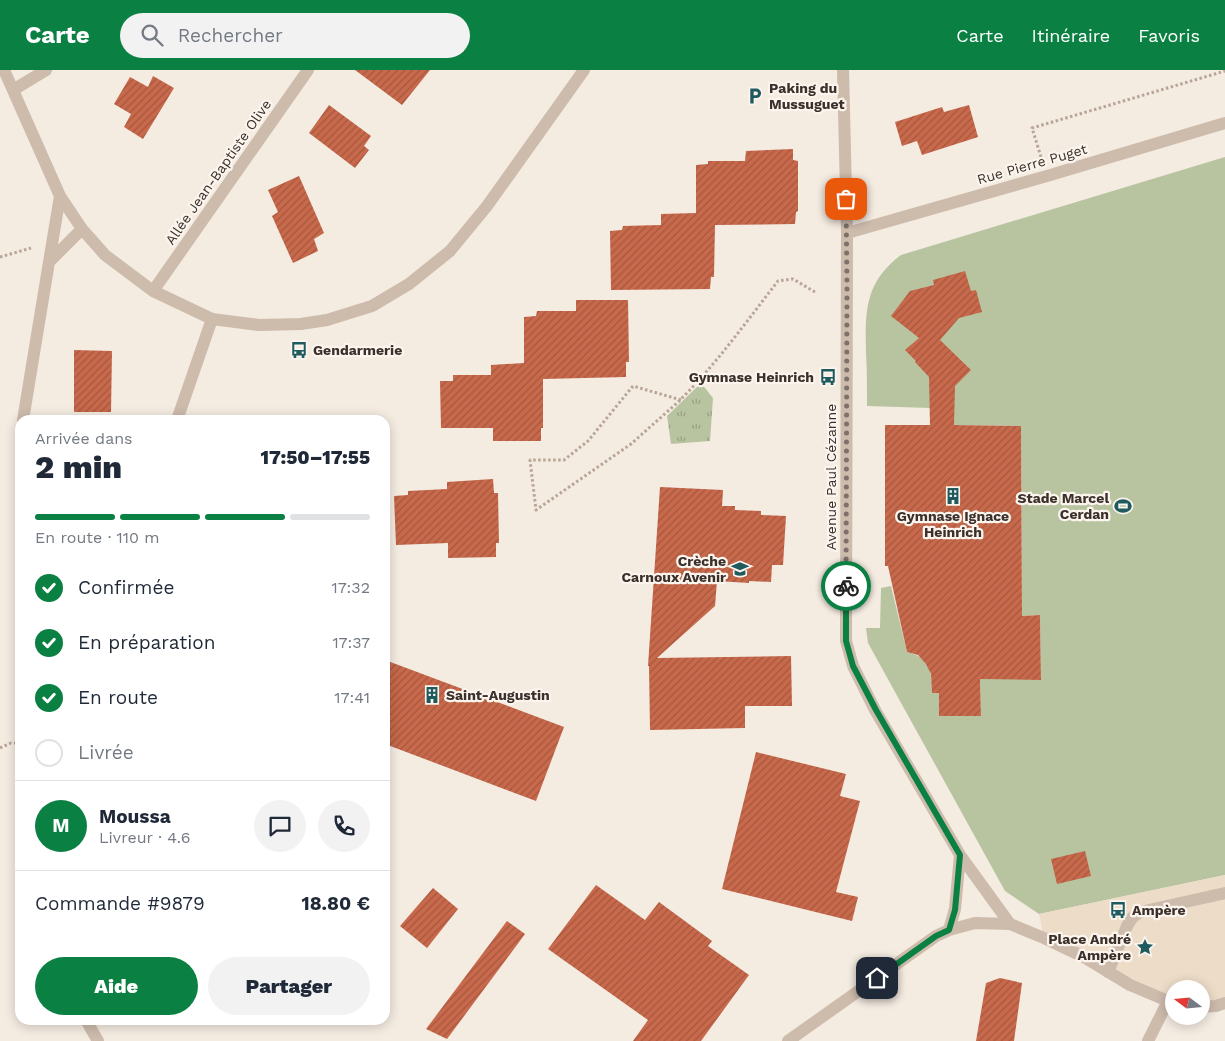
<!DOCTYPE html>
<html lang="fr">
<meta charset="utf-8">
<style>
body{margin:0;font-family:"Work Sans",sans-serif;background:#f2f2f3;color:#1f2937;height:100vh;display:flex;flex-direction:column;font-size:19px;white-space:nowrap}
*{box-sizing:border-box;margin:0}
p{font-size:16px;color:#747a83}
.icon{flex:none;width:28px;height:28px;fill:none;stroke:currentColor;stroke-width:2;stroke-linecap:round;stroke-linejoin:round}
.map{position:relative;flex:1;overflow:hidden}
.details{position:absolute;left:15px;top:345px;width:375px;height:610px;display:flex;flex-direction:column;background:#fff;border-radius:15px;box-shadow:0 2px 12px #0003}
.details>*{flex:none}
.needle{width:32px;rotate:286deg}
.controls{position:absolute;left:1165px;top:910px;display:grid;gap:10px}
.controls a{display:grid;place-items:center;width:45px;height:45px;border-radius:50%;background:#fff;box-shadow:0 2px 12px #0003;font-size:25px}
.pin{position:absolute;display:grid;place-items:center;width:42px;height:42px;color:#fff;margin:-21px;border-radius:10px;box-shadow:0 2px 8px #0006}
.courier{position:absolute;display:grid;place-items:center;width:50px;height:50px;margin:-25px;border:4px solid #0b8043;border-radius:50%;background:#fff;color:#222;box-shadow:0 1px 6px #0007}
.headline em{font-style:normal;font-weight:800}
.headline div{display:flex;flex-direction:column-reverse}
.headline{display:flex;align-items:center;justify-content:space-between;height:85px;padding:0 20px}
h1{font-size:32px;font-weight:800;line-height:38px}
.bar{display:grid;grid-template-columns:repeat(4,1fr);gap:8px 5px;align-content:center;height:60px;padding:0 20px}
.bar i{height:6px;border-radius:4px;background:#e0e1e3}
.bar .on{background:#0b8043}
.bar p{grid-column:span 4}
.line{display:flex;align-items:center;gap:12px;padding:0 20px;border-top:1px solid #e0e1e3}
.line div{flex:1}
.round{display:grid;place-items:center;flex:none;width:52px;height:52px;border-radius:26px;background:#f2f2f3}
ol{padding:0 20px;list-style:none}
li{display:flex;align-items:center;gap:15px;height:55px}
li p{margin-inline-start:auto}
li .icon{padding:5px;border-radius:50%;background:#0b8043;color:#fff;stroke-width:4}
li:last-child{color:#747a83}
li i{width:28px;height:28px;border:2px solid #e0e1e3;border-radius:50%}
.action{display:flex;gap:10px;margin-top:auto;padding:10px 20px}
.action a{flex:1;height:58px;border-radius:30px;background:#0b8043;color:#fff;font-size:20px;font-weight:800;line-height:58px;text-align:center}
.action a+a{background:#f2f2f3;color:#1f2937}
header{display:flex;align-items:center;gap:30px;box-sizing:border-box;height:70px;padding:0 25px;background:#0b8043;color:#fff}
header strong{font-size:24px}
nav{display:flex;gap:28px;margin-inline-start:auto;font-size:18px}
.search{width:350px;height:45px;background:#f2f2f3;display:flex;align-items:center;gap:12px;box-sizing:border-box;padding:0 18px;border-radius:28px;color:#747a83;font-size:19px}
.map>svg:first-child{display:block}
</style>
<header>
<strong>Carte</strong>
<div class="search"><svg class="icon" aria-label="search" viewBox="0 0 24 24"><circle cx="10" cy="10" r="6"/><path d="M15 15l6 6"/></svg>Rechercher</div>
<nav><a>Carte</a><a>Itinéraire</a><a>Favoris</a></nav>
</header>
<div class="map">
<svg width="1225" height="971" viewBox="0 0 1225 971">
<defs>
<pattern id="park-tufts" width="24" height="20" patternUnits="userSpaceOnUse" patternTransform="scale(1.25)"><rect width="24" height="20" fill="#b8c4a0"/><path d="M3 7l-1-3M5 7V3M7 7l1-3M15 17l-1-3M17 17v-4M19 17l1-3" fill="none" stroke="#97a083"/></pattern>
<pattern id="building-hatch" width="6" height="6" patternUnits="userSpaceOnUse" patternTransform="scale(1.25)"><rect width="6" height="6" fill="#c8694b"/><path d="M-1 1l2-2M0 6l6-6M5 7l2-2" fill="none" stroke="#a4573f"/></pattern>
</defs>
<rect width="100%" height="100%" fill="#f4ebe1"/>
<path fill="#b8c4a0" d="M1225,87v718l-186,39 -34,-23 -137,-248 -2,-15h14l1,-40 10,-2 16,66c3,1 8,2 11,4 14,8 14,23 14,37h7v23h42l-1,-37h61l-1,-64 -18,1 -1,-190 -67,-1 -24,-27v10l-63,-2c0,-18 0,-36 -1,-54 -1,-41 -1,-70 35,-97z"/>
<path fill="url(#park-tufts)" d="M701,313l12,15 -3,43 -39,3 -4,-28z"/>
<path fill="#ecdcc8" d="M1225,805v128l-24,4v-18h-27v14l-130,-65 -5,-24z"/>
<path fill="url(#building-hatch)" d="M355,0h75l-28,35z
M153,6l21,12 -31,51 -19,-12 7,-13 -17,-10 16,-27 18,10z
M329,35l42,31 -7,10 5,4 -14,18 -46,-35z
M969,35l9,32 -56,18 -5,-14 -15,5 -7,-24 47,-15 2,5z
M793,79v11l5,1v50l-2,1 -1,12 -80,1 -1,52h-3l-1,12 -99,1 -1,-59 12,-1 1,-4 38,-1v-11l35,-1v-48l12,-1v-3h37l1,-10z
M299,106l25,57 -10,6 4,12 -25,12 -21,-47 6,-4 -10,-22z
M965,201l6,20 5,-1 6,22 -23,6 -19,22 31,30 -16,16 -1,39 67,1 1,190 18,-1 1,65 -61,-1 1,37h-42v-23h-7l-1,-19 -5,-10 -8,-9 -11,-3 -19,-86h-3v-141h45l-1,-48 -14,-15 1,-1 -11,-11 14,-12 -28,-22 19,-25 24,-6 -1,-5z
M576,230h52l1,62h-3v15l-83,2v49h-2v13h-48v-13h-52l-1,-47h13v-6h38v-10l33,-2v-46l12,-1 1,-5h39z
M74,280l38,1 -1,61h-37z
M493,409l1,14h4l1,50h-3v14l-48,1v-15l-52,2 -2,-49 14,-1v-4l39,-2v-7z
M660,417l63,3 -1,16h13v4l26,1v4l25,1 -3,49h-11l-1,17 -22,-1v2l-32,-2 -2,25 -58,52 134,-2 1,50h-47v22l-95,2 -1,-64h-1z
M385,590l179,67 -28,74 -151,-57z
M756,682l90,22 -6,22 20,5 -24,91 22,5 -6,24 -130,-32z
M1085,781l6,25 -34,8 -6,-25z
M596,815l49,35 14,-18 53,39 -4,5 41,29 -48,66h-68l15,-21 -100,-71z
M433,818l25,21 -31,39 -27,-22z
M507,851l18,13 -78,105 -21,-10z
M1000,908l22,5 -8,58h-38l10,-58z"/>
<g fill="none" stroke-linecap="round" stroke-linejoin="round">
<path stroke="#b9a596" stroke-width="3" stroke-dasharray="2.5 2.5" stroke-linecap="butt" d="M1041,87l-9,-29 193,-57
M0,187l31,-9
M681,330l-48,-14 -45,55 -24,19h-34l6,50 95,-66 46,-41c38,-37 69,-81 101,-122l15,-2 22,13
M0,678l11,-5h9"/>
<path stroke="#cdbbac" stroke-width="12" d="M1108,902l19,-46 5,-8 8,-6 85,-19"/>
<path stroke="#cdbbac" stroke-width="12" d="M4,0l56,126 22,33 23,26 48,36 59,28 47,6 42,-1 26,-4 45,-14 37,-22 41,-33 37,-45 97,-136
M843,0l4,163 -1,408 7,25 22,44 85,145 -5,54 -6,21
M13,20l33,-20
M847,163l200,-57 178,-53
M49,192l11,-66
M153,221l155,-221
M23,350l26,-158 33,-33
M177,350l35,-101
M960,785l50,69
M1201,937l15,-1 9,-3
M86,950l12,21
M788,971l148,-105 13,-6 26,-7 35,1 34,14 40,19 46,28 38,16
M1148,971l20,-40 6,2"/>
</g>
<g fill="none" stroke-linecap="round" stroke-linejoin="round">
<path stroke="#7c716b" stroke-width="5" stroke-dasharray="0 9" d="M846,516l1,-299 -1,-88"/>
<path stroke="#0b8043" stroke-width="6" d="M846,516v55l7,25 23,44 84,145 -5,55 -6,20 -13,6 -59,42"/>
</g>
<defs>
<g id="parking-bare" transform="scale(1.35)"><path d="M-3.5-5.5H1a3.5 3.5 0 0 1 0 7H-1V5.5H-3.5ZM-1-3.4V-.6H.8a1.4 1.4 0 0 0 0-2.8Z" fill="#1f5a5e" stroke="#fbf5ee" stroke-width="2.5" paint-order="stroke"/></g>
<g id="bus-bare" transform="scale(1.35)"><path d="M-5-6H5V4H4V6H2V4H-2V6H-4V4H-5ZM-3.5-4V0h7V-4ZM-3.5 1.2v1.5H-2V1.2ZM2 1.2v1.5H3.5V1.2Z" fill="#1f5a5e" stroke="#fbf5ee" stroke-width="2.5" paint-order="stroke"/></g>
<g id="building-bare" transform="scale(1.35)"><path d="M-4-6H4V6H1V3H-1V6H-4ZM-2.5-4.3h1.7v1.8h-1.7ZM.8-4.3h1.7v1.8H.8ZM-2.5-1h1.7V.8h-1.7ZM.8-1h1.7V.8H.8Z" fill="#1f5a5e" stroke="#fbf5ee" stroke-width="2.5" paint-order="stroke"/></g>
<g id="stadium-bare" transform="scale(1.35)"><path d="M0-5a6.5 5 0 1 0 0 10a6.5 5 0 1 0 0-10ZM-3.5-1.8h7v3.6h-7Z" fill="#1f5a5e" stroke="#fbf5ee" stroke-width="2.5" paint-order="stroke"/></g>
<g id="school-bare" transform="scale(1.35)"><path d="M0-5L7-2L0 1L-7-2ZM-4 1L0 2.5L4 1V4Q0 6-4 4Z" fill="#1f5a5e" stroke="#fbf5ee" stroke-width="2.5" paint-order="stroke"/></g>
<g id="sight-bare" transform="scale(1.35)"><path d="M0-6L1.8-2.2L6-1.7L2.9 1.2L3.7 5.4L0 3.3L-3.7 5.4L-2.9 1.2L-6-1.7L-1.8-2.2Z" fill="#1f5a5e" stroke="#fbf5ee" stroke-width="2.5" paint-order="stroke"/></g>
</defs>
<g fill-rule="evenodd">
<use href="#parking-bare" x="755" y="26"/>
<use href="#bus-bare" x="299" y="280"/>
<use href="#bus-bare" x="828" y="307"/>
<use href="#building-bare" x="953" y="426"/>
<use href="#stadium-bare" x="1123" y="436"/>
<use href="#school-bare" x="740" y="499"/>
<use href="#building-bare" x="432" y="625"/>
<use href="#bus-bare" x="1118" y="840"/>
<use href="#sight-bare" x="1145" y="877"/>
</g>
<g text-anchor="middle" stroke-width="4.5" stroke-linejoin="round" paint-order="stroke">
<g font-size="14" font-weight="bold" fill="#3b302b" stroke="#fbf5ee" text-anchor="start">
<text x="769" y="23">Paking du<tspan x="769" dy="16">Mussuguet</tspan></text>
<text x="313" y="285">Gendarmerie</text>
<text x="814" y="312" text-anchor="end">Gymnase Heinrich</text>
<text x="1109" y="433" text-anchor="end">Stade Marcel<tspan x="1109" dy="16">Cerdan</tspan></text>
<text x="953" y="451" text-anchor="middle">Gymnase Ignace<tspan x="953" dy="16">Heinrich</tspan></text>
<text x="726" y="496" text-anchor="end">Crèche<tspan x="726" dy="16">Carnoux Avenir</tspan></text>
<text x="446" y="630">Saint-Augustin</text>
<text x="1132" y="845">Ampère</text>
<text x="1131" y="874" text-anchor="end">Place André<tspan x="1131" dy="16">Ampère</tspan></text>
</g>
<g font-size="14" fill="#3b302b" stroke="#fbf5ee">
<text transform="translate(1032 94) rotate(-16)" y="5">Rue Pierre Puget</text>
<text transform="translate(218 102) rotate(-55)" y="5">Allée Jean-Baptiste Olive</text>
<text transform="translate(831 407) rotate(-90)" y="5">Avenue Paul Cézanne</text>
</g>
</g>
</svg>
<div class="controls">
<a><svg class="needle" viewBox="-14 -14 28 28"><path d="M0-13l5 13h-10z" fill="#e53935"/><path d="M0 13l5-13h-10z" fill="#747a83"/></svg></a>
</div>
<div class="pin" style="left:846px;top:129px;background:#ea580c"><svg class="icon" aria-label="bag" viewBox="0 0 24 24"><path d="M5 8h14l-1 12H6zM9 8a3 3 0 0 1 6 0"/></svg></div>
<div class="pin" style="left:877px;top:908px;background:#1f2937"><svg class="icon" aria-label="home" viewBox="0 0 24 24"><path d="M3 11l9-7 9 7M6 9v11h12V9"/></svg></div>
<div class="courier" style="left:846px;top:516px"><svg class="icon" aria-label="bike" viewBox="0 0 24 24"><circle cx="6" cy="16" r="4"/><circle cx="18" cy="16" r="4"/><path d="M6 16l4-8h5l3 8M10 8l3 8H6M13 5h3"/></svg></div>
<section class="details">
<div class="headline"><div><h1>2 min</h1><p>Arrivée dans</p></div><em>17:50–17:55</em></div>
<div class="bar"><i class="on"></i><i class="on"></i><i class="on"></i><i></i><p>En route · 110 m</p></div>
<ol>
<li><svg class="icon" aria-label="check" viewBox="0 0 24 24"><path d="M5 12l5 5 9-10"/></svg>Confirmée<p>17:32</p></li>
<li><svg class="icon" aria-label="check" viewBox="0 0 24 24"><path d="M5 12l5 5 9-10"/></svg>En préparation<p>17:37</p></li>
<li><svg class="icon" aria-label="check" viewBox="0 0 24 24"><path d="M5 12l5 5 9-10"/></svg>En route<p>17:41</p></li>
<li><i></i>Livrée</li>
</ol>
<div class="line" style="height:90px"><b class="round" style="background:#0b8043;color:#fff">M</b><div><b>Moussa</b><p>Livreur · 4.6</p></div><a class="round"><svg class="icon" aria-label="chat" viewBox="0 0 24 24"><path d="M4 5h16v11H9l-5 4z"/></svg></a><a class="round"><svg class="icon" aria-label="phone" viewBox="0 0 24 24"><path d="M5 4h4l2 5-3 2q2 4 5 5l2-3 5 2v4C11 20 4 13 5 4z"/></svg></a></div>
<div class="line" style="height:65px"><div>Commande #9879</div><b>18.80 €</b></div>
<div class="action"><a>Aide</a><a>Partager</a></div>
</section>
</div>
